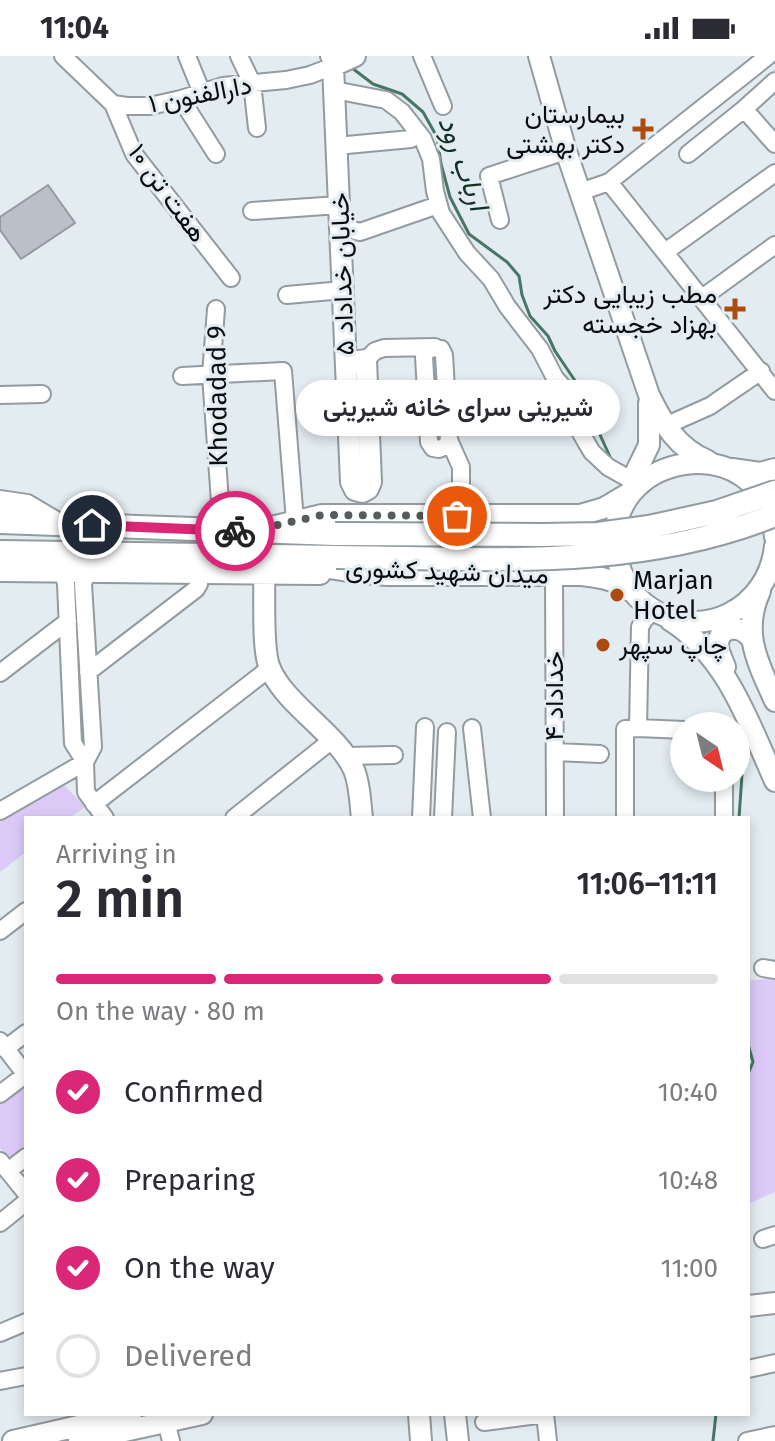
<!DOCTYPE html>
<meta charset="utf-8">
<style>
body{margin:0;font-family:"Fira Sans",Vazirmatn,sans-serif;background:#f2f2f3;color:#2b2b33;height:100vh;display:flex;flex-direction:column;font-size:30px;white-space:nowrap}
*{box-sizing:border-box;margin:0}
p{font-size:26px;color:#7c7c81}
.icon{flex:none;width:44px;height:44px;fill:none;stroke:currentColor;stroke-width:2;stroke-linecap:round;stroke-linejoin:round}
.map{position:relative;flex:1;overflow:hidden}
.panel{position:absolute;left:24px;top:760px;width:726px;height:600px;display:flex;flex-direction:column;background:#fff;border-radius:0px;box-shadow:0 4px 12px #0003}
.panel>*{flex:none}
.needle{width:52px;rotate:145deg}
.tools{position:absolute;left:670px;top:656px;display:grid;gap:16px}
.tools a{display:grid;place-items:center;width:80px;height:80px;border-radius:50%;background:#fff;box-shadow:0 4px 12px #0003;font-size:40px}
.pin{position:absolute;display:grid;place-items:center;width:68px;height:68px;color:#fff;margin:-34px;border:4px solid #fff;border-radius:50%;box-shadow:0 2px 8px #0007}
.courier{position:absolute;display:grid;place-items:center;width:80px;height:80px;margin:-40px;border:6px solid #db2777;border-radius:50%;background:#fff;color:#222;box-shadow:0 2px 10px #0007}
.bubble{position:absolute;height:56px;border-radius:28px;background:#fff;box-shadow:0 4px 12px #0003;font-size:26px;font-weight:600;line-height:56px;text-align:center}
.headline em{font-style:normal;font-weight:600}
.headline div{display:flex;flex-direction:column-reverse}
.headline{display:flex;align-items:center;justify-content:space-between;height:136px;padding:0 32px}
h1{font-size:52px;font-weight:600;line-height:60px}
.bar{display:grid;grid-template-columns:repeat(4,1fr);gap:12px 8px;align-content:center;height:96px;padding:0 32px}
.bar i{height:10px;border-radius:6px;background:#e1e1e2}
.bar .current{background:#db2777}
.bar p{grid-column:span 4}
ol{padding:0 32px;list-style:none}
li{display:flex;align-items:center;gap:24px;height:88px}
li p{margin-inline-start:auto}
li .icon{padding:8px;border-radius:50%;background:#db2777;color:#fff;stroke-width:4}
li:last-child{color:#7c7c81}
li i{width:44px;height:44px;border:4px solid #e1e1e2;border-radius:50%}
.status{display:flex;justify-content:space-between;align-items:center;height:56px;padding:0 40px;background:#fff;direction:ltr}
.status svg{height:22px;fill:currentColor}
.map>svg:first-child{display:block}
</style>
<div class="status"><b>11:04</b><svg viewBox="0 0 49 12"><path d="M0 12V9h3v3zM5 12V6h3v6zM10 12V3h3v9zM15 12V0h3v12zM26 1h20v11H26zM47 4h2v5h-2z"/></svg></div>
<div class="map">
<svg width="775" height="1385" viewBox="0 0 775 1385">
<rect width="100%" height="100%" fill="#e3ecf1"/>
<path fill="#dcc9f7" d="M64,729l21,22 -15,11h-44v34l-26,20v-50z
M775,922v214l-27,12v-130l5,-12 -5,-18v-63z
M23,1027l3,4v60l-17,13 -9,-12v-47z"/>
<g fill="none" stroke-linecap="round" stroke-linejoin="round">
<path stroke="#477665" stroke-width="3" d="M352,12l21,16 29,10 21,18 14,25 4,27 9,33 19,37 38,28 12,14 3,19 8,21 18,20 7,15 29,43 7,21 20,44
M739,762l3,-43
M748,988l5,18 -5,12
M713,1385l3,-27"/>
</g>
<path fill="#bbbfc7" stroke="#9699a2" stroke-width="2" d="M48,129l27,38 -54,36 -21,-29v-13z"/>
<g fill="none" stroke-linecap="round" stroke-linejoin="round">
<g stroke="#929ba0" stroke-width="20">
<path id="minor" d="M63,0l50,48 21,50 97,124
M187,0l15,37
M239,0l13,27 5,45
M422,0l21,50
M334,34l52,10 16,12 21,27 8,20 4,32 6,22 26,40 24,26 16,27 33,43 15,29 17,19 9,36 5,9 6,10 16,15 32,18
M181,43l35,55
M113,48l14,2h23l31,-7 42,-13 63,-6 24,-5 23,-9 -4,-10
M744,53l31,35
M336,90l75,-7
M688,98l56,-45 31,-28
M609,126l166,209
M580,136l29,-10 159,-126
M252,155l87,-6
M339,157c5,9 10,18 21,19l78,-27
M500,164l-11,-44 77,-25
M665,196l110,-79
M287,239l56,-5
M702,242l73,-53
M216,253l-5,66 11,155
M366,304l9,-9 9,-3 51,-1
M182,320l101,-5 12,150
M0,339l42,-1
M665,370l45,-20 51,-35
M449,384l-3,6 -7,3 -6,-1 -4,-6 -5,-85 2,-6 6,-3 9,1 3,6 5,85 12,27v49
M59,516l5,4 2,8 7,159 12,19 8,-15 -10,-163 2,-6 6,-6
M554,519l1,243
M88,616l108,-83 3,-5 1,-11
M0,617l68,-52
M472,672l10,90
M638,672l46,2
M555,696l45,2
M346,700l48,-1
M85,706l1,30 19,26
M724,722v40
M94,748l176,-136
M0,755l85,-49
M234,762l98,-78
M421,762l4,-91
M443,762l4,-86
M625,762v-89l13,-1 2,-101 4,-7 10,-10
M0,875l26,-20
M763,912l12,2
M0,985l26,34
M5,993l21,-16
M0,1038l25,-19
M0,1105l26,32
M8,1115l18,-14
M0,1167l26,-21
M763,1183l12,-4
M0,1277l26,-11
M748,1313l27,-6
M0,1325l26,-5
M545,1358l3,27
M166,1365l5,20
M484,1366l61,-8
M747,1385l28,-6"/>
</g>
<g stroke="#929ba0" stroke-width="24">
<path id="major" d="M539,0l27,95 83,244c14,29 28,53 59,66
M346,307l20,-3 5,122 -3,7 -6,3 -7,-2 -4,-8 -18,-416 22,-10
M732,413l28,4 15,-4
M632,424l17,-35v-42
M0,445l27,4 32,19
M267,472l55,-13h258l24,-7 27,-16
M775,481c-10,-115 -179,-86 -158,20 4,20 15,38 32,50 52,37 120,1 126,-61
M304,508l50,8 33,3h195c18,2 35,5 50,17
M0,515l320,3
M264,518c1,23 -2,72 5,92 14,38 69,67 85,104 6,14 6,32 8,48
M760,535c-19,42 -2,72 15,110
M670,564c57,36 79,103 105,161
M725,611c-2,-6 -6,-13 -7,-20 -1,-22 24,-24 34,-7
M748,1250l27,-3
M419,1358l2,27
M455,1358l3,27
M13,1385l118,-27
M79,1385l123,-27"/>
</g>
<g stroke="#929ba0" stroke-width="26">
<path id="highway" d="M0,466l335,12
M0,496l336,5"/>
</g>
<use href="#minor" stroke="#fff" stroke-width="16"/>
<use href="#major" stroke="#fff" stroke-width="20"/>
<use href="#highway" stroke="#fff" stroke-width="22"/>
<g stroke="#929ba0" stroke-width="26" stroke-linecap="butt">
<path id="highway-bridge" d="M335,478l207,1 56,-1 51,-7 68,-15 58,-20
M336,501c149,1 298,15 439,-42"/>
</g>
<use href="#highway-bridge" stroke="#fff" stroke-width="22"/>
</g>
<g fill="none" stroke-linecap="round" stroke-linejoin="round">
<path stroke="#565b5e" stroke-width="8" stroke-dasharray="0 14.4" d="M235,475h16l71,-16 135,1"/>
<path stroke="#db2777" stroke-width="10" d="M92,469l143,6"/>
</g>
<g fill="#ae4b11" stroke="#e3ecf1" stroke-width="3">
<path d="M639 61h8v8h8v8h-8v8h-8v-8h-8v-8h8z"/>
<path d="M731 241h8v8h8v8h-8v8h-8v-8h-8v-8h8z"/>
<circle cx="617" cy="539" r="8"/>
<circle cx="603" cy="589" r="8"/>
</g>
<g text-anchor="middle" stroke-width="6" stroke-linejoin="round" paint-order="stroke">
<g font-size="26" fill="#0a0d0f" stroke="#e3ecf1">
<text transform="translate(200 38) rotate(-11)" y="9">دارالفنون ۱</text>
<text transform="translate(168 137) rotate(54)" y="9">هفت تن ۱۰</text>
<text transform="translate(342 218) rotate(-92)" y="9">خیابان خداداد ۵</text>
<text transform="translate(217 340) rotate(-91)" y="9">Khodadad 9</text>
<text transform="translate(447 515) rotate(2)" y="9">میدان شهید کشوری</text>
<text transform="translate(554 640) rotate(-90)" y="9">خداداد ۴</text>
</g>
<g font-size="26" fill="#0a0d0f" stroke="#e3ecf1" text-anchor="end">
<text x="625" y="67">بیمارستان<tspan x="625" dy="30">دکتر بهشتی</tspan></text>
<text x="717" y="247">مطب زیبایی دکتر<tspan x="717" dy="30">بهزاد خجسته</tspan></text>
<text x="633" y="533" text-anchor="start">Marjan<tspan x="633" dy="30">Hotel</tspan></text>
<text x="619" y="598" text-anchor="start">چاپ سپهر</text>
</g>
<g font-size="28" font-style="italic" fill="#133227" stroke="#e3ecf1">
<text transform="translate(464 107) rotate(70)" y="10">ارباب رود</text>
</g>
</g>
</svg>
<div class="tools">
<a><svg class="needle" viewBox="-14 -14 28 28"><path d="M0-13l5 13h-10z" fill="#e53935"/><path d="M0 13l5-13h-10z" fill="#7c7c81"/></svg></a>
</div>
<div class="pin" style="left:457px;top:460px;background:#ea580c"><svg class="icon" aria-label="bag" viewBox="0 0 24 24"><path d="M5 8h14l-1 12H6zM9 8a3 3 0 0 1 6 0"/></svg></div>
<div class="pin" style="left:92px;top:469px;background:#1f2937"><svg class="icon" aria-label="home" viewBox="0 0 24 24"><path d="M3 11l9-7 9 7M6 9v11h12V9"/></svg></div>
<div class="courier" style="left:235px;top:475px"><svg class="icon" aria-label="bike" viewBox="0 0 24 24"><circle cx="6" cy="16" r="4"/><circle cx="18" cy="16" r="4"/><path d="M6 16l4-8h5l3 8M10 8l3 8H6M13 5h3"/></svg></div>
<div class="bubble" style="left:296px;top:324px;width:324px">شیرینی سرای خانه شیرینی</div>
<section class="panel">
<div class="headline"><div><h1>2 min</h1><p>Arriving in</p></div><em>11:06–11:11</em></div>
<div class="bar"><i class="current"></i><i class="current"></i><i class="current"></i><i></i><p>On the way · 80 m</p></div>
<ol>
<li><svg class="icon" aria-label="check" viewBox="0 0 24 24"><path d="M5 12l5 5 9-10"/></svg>Confirmed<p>10:40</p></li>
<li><svg class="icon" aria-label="check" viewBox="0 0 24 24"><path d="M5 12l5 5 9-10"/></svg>Preparing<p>10:48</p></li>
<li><svg class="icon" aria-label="check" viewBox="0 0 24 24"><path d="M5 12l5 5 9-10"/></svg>On the way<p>11:00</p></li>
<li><i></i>Delivered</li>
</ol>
</section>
</div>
